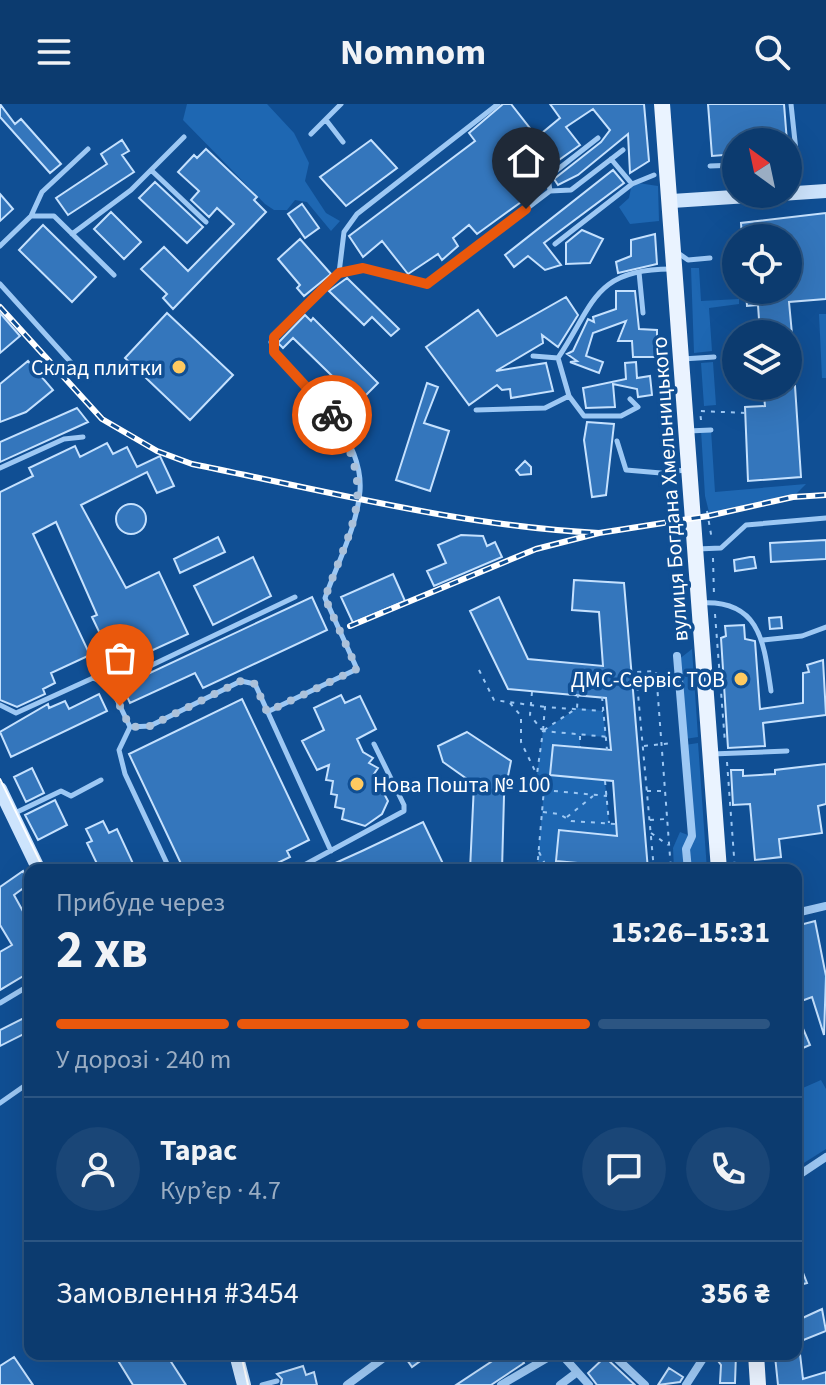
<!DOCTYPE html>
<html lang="uk">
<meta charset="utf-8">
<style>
body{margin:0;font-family:"Source Sans 3",sans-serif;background:#1a4677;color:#f1f3f6;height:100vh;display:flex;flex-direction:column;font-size:30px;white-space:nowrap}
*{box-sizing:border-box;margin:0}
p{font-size:26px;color:#9aadc3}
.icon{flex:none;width:44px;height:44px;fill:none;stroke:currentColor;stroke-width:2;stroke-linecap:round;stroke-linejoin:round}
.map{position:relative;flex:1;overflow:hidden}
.details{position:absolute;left:24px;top:760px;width:778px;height:496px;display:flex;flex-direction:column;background:#0c3b6f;border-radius:16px;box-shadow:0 8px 32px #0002,0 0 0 2px #2c5582}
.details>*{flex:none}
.needle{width:52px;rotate:327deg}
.controls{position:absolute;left:722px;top:24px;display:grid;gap:16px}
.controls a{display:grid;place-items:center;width:80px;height:80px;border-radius:50%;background:#0c3b6f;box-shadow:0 8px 32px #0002,0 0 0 2px #2c5582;font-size:40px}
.pin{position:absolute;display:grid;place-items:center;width:68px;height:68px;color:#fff;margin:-82px -34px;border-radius:50% 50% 50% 0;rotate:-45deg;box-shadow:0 0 8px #0007}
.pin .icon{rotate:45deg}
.courier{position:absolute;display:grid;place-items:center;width:80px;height:80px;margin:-40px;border:6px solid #ea580c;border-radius:50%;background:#fff;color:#222;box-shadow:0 2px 10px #0007}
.overview em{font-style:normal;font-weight:700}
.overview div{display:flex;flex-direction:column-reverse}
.overview{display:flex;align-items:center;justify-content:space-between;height:136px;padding:0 32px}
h1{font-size:52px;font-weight:700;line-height:60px}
.bar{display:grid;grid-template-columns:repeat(4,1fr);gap:12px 8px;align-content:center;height:96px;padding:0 32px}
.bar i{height:10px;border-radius:6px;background:#2c5582}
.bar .current{background:#ea580c}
.bar p{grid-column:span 4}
.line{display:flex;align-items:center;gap:20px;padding:0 32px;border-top:2px solid #2c5582}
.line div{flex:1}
.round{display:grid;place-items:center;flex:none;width:84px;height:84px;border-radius:42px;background:#1a4677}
header{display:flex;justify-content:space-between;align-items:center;height:104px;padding:0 32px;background:#0c3b6f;font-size:36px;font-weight:700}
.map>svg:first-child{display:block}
</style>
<header><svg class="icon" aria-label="menu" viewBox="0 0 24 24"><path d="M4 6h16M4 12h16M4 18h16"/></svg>Nomnom<svg class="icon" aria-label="search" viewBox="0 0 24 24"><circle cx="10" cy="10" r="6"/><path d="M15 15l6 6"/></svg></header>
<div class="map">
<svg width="826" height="1281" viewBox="0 0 826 1281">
<rect width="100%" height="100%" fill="#104f94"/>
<path fill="#1e67b2" d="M187,0h80l27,29 15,30 -4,18 21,32 14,8 -9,10 -24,-29 -12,-2 -8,10h-13l-9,-6 -82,-84z
M638,79l20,3 1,35 -29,3 -11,-17 10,-9 2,-10z
M691,164h8l2,33 38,-2v5l-30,4 3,43 -18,2z
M826,210v64h-4l-3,-64z
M713,258l3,43 -12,1 -3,-43z
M701,326h10l4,62 91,-8 -13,13 -83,19 -5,-20z
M692,545l6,88 -13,2 -7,-79z
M577,604l26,3 3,26 -26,-2v12l-27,-2 -3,30 55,6 4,42 7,1 1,12 -57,-6 -3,30 41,5v5h-61l7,-81 -7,-15 6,-43z
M698,639l9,127h-19l-2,-21 6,-13 -7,-91z
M680,728l8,3 -3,32 -11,2 -1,-21z
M821,976l5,9v60l-30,19v-77z"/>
<path fill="#3476bc" stroke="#c5e1fe" stroke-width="2" d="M0,0l15,20 6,-5 40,45 -11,9 -50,-56z
M503,0h8l26,33 23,-19 -10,-14h94l5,57 -19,12 -2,-39 -50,41 -20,10 -4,-6 47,-37 9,-12 -17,-21 -27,18 14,18 -59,42 7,10 -51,37 -8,-9 -16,13 5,8 -16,14 -4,-6 -30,20 -26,-33 -19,16 -14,-21 126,-95 -6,-8z
M708,0h76l3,38h-51v12l-24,2z
M122,36l7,11 -7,4 12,17 -66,43 -12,-17 51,-34 -6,-10z
M371,36l26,28 -51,38 -26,-29z
M206,45l51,48 -3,3 12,12 -93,97 -10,-11 4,-4 -26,-25 23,-22 24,24 46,-47 -17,-16 -8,9 -18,-17 8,-9 -21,-19 16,-17 3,3z
M613,66l11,13 -80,60 17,22 -16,5 -17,-14 -14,11 -9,-12z
M155,78l48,45 -16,16 -48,-45z
M0,90l13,15 -13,12z
M302,100l17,24 -14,10 -17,-24z
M111,108l30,30 -17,17 -30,-30z
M826,109v86l-37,3 3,32h-32l-2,-29 -11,1 -1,-16h42v-52h-46l-1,-15z
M43,121l53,52 -24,25 -53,-52z
M582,126l21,9 -13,24 -24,1v-21z
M655,130l2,30 -39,9 -2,-11 15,-6v-16z
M300,135l31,35 -27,22 -7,-8 3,-3 -22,-26z
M347,174l52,51 -8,7 -19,-19 -8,8 -35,-34z
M616,187h19l4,38 18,1v27h-24l-1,-16h-14l8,-20 -33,12 -7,23 17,6 -4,11 -29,-11 7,-1 -10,-7 6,-3 15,-32 6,3 -1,-5 23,-8z
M566,193l12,18 -20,32 -16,-12 1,8 -47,28 50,-8 7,28 -42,7 -1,-9 -8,1 -5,-5 -28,20 -43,-58 52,-37 19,26z
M0,209l20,23 -20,17z
M167,209l66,62 -43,45 -65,-62z
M305,211l6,6 2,-3 65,65 -19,19 -66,-64 -10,10 -5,-5z
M28,257l25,29 -27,22 -26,10v-38z
M636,258l1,16 13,-2 2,19 -14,2 -1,-8 -24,-5 2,23 -29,1 -3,-20 43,-9 -1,-16z
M427,279l11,4 -14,36 25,8 -19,60 -34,-11z
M763,282h32l6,91 -53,4 -3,-74 20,-1z
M77,304l11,14 -88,40v-20z
M587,318l27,2 -8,71 -14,2 -8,-57z
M107,339l6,11 14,-7 10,20 23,-11 14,30 -17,7 -10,-21 -66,33 45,83 33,-16 29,62 -72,33 -24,-50 5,-2 -41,-93 -23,12 57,121 -39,18 4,10 -12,6 2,5 -28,13 -17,-7v-208l33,-16 -4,-8 46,-22 5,11z
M525,357l6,6v7l-11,1 -4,-5z
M116 415a15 15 0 1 1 30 0a15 15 0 1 1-30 0Z
M461,431l22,1 4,10 8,-4 7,15 -68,29 -7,-15 19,-8 -8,-18z
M218,433l7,15 -45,21 -6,-14z
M826,436v19l-55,3 -1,-19z
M253,453l18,39 -58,29 -19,-39z
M750,453h4l2,11 -21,3 -1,-11z
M393,470l12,27 -52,22 -12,-26z
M574,476l50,3 24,287h-28v-3l-64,-6 3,-31 58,6 -4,-55 -63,-6 3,-30 58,5 -5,-52 -98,-9 -38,-78 29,-14 29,62 75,7 -4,-54 -27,-2z
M312,493l15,33 -124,58 -8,-15 -65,30 -8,-17z
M781,513l1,11 -12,1 -1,-11z
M744,521l1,14 10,2 5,68 43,-6v-30l6,-1 -2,-7 16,-5 3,55 -63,8 2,23 -37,2 -7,-110 5,-2 -1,-10z
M99,590l8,17 -96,46 -11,-25 48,-28 1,4 16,-7 4,8z
M341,591l4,8 15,-7 16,33 -19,10 6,13 10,6 -4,5 9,5 -4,6 9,6 -3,6 8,15 -6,13 -17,12 -23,-7 2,-10 -9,-2 2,-12 -6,-1 2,-13 -7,-1 3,-15 -12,5 -15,-29 22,-11 -10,-22z
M242,595l67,141 -22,11 3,6 -27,13h-79l-55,-116z
M467,628l44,29 -7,35 -2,74h-32l4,-86 -31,-22 -5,-16z
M826,660v40l-8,2 4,27 -43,6 2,18 -26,3 -5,-56 -17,1 -2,-35h12v6l32,-2v-4z
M32,664l12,25 -18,9 -12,-25z
M55,696l12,25 -29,15 -13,-25z
M103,717l6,12 8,-4 19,41h-36l-13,-27 5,-2 -6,-12z
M423,718l23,48h-126l42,-19z
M23,767l6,13 -15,11 16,29v48l-30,18v-38l12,-7 -12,-20v-38z
M815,817l11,55 -2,59 -12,-38 -16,6v-77z
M796,908l14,33 -14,6z
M30,911v16l-30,15v-16z
M796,1151l11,28 -11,3z
M822,1205l4,22 -30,12v-22z
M114,1250h52l20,31h-53z
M403,1250h27l-18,13z
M503,1250h15l6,9 -33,22h-35z
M713,1250h23l-1,29h-15l1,-18z
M800,1250l3,25 23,-7v13h-48l-3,-29z
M606,1252l1,3 28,26h-38l-9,-12z
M14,1253l19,28h-33v-19z
M303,1262l3,9 8,-3 3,13h-36l1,-6 -5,-5z
M669,1264l14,9 -3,5 -22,3z"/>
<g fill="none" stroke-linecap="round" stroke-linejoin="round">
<path stroke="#9dc8f4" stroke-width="2" stroke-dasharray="4 6" stroke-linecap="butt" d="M701,316l-1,-9 45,2
M707,407l5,29
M713,454l1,38
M715,510l10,129
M479,566l15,30 51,7
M532,588l-2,23 12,15
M602,593l5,53
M510,599l11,13v26l15,31
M543,626l2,-23 58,4
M544,626l33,-22 1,-13
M580,632v11
M644,642l29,-3
M727,658l8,108
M605,677l4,42
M544,686l63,6
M647,687h17
M543,708l16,2 12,7 45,3
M567,713l26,-21
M650,716l16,-1
M651,729l17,12
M539,748l9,18
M615,763v3
M537,766l7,-81 -7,-15 6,-43 66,6
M598,766v-5
M654,766l-18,-198 20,-1 15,199"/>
<path stroke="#9dc8f4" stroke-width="5" d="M326,16l17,22
M311,30l30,-30
M788,53l8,-6 -5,-47
M611,55l21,25
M710,62l26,-1
M151,66l55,52
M550,87l21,-1 52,-40
M31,112l11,-24 46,-43
M72,130l59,-44 53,-53
M555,140l77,-60 22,-9
M0,142l31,-30h23l60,59
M678,149l10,7 22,-2
M639,168l4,41
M340,169l23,-5 64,16 123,-93 -2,-14 50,-39
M0,180l75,83
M533,252l25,2
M682,255l32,-2
M630,295l8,8 -17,9h-37l-15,-20 -11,-38c36,-53 35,-89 113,-89
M476,306l69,-2 24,-12
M688,327l23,-1
M617,337l9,29 35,3 24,-3
M0,364l64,-29 19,-2
M697,445l24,-1 25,-23 80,-7
M700,499c61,-4 64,41 71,88
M763,536l39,-4 24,-9
M110,581l185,-88
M0,601l16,8 77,-35 17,7 20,42
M267,608l90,-43 -32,-71c12,-34 32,-71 35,-107 4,-53 -52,-105 -86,-139l-3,-10 68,-69 5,-41 13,-18 141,-110
M712,650l75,-3
M13,710l48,-23 10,5 30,-16
M72,766h10
M170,766l-45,-96 -6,-24 11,-23 20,-1 91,-45 14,3 76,167
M295,766l109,-59v-6l-30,-61
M0,899l30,-18
M0,999l30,-21
M262,1281l15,-4"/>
<path stroke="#9dc8f4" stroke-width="8" d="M677,552l15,180 -6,13 2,21
M796,809l30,-7
M796,1073l30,-20
M561,1250l28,31
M612,1250l33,31
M347,1281l42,-31
M501,1281l53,-31
M560,1281l16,-12
M686,1281l20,-31"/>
<path stroke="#cde4fd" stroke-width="14" d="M672,97l154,-10
M0,685l39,81
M236,1250l8,31"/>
<path stroke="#eaf3ff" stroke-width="16" d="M662,0l57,766
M756,1250l2,31"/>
<path stroke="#fff" stroke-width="2" d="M0,675l44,91
M241,1250l7,31"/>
<g stroke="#fff" stroke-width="6">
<path id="rail" d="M0,203l102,112 55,32 35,13c134,27 269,62 407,69
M350,522l186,-77 63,-16 109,-17 85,-19 33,-2"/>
</g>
<use href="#rail" stroke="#104f94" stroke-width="3" stroke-dasharray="9" stroke-linecap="butt"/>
</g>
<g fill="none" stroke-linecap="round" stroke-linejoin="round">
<path stroke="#abc1da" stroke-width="8" stroke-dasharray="0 14.4" d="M120,602l10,21 20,-1 91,-45 14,3 12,28 90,-43 -32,-71c28,-78 53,-105 7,-183"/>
<path stroke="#ea580c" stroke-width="10" d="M332,311l-58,-63v-15l65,-64 24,-5 64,16 99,-75"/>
</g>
<g fill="#ffca60" stroke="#104f94" stroke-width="3">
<circle cx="179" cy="263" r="8"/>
<circle cx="741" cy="575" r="8"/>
<circle cx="357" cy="680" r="8"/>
</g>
<g text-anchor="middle" stroke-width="7" stroke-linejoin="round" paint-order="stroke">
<g font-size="22" fill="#fff" stroke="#104f94" text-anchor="end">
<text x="163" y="271">Склад плитки</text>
<text x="725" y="583">ДМС-Сервіс ТОВ</text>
<text x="373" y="688" text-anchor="start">Нова Пошта № 100</text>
</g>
<g font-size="22" fill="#fff" stroke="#104f94">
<text transform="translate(669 385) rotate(-94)" y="8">вулиця Богдана Хмельницького</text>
</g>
</g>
</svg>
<div class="controls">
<a><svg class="needle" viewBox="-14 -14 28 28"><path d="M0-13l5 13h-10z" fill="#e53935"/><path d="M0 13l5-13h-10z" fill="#9aadc3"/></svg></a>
<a><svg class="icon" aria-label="locate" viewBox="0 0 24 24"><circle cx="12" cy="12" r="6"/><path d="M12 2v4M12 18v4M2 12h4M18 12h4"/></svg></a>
<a><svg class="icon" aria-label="layers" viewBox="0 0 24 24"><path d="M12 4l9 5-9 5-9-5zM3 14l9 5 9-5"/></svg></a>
</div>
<div class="pin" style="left:120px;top:602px;background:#ea580c"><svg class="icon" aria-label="bag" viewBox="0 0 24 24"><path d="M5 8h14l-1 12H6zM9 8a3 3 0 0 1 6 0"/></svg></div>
<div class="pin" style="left:526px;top:105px;background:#1f2937"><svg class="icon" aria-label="home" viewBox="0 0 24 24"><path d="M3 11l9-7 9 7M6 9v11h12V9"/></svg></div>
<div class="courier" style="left:332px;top:311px"><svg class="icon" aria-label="bike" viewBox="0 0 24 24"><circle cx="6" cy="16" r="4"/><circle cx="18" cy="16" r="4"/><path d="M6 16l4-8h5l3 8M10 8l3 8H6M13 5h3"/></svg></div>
<section class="details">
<div class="overview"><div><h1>2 хв</h1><p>Прибуде через</p></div><em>15:26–15:31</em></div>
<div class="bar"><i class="current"></i><i class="current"></i><i class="current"></i><i></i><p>У дорозі · 240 m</p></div>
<div class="line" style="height:144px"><a class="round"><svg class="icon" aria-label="person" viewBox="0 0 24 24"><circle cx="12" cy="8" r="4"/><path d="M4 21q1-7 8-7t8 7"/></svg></a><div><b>Тарас</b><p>Кур’єр · 4.7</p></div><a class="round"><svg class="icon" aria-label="chat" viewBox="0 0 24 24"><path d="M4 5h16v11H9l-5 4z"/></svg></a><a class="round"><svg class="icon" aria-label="phone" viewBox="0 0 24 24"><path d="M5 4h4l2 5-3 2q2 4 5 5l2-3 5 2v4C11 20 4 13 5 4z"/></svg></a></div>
<div class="line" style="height:104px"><div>Замовлення #3454</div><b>356 ₴</b></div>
</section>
</div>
